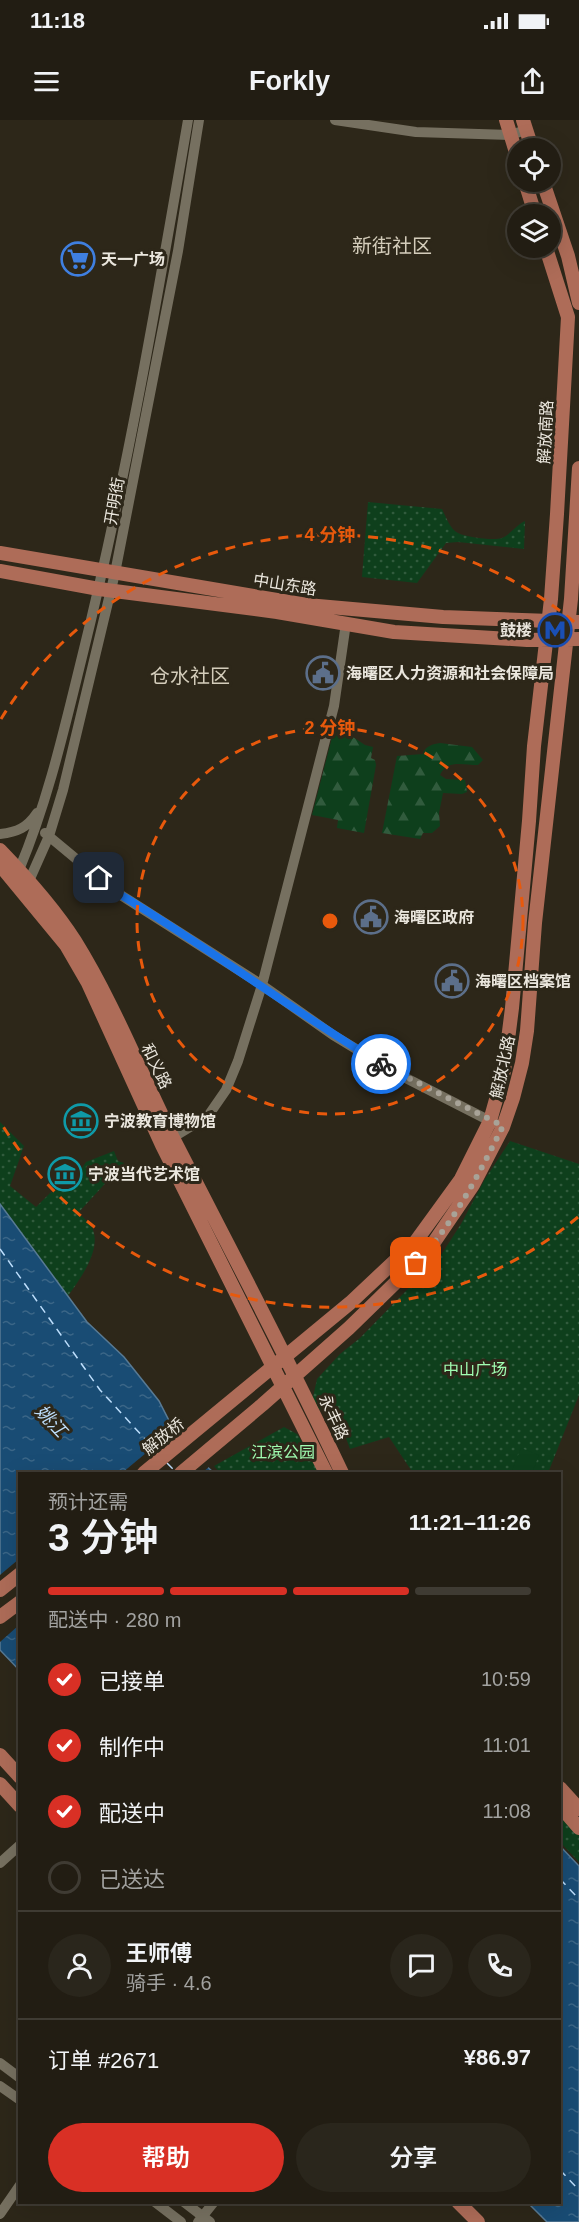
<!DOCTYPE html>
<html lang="zh">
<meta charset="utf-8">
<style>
body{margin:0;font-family:Helvetica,"Noto Sans SC",sans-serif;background:#2a261c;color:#f1f3f6;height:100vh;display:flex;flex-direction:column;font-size:22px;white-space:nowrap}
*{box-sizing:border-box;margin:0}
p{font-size:20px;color:#a2a2a0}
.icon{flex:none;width:33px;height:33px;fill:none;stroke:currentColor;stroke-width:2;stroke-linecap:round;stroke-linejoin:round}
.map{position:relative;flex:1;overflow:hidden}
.side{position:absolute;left:18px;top:1352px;width:543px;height:732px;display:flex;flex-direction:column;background:#221d13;border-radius:0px;box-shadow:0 6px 24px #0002,0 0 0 2px #3f3b33}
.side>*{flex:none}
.fabs{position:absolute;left:507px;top:18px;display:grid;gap:12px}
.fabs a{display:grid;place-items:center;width:54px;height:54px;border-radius:50%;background:#221d13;box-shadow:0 6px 24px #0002,0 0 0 2px #3f3b33;font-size:30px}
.pin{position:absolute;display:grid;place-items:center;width:51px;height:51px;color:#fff;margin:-26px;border-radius:12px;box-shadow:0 3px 9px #0006}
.courier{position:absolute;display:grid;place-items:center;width:60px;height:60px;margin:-30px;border:4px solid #1a73e8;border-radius:50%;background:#fff;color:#222;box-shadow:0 2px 8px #0007}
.summary em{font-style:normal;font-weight:600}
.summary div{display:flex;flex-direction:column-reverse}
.summary{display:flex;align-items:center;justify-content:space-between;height:102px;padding:0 30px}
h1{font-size:39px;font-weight:600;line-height:45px}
.bar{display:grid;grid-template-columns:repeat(4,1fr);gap:9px 6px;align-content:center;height:72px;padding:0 30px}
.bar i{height:8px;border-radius:4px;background:#3f3b33}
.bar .current{background:#d93025}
.bar p{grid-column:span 4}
.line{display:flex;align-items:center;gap:15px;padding:0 30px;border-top:2px solid #3f3b33}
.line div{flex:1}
.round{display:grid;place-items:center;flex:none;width:63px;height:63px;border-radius:32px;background:#2a261c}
ol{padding:0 30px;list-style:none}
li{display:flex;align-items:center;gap:18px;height:66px}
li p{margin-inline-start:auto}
li .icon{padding:6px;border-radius:50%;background:#d93025;color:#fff;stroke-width:4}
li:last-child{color:#a2a2a0}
li i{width:33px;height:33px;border:3px solid #3f3b33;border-radius:50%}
.button{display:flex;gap:12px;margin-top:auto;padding:12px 30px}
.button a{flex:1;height:69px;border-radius:36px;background:#d93025;color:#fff;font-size:24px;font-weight:600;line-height:69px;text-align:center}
.button a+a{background:#2a261c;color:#f1f3f6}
.status{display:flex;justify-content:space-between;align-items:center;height:42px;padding:0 30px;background:#221d13;direction:ltr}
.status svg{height:16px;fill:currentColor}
header{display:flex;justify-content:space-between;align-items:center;height:78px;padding:0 30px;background:#221d13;font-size:27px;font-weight:600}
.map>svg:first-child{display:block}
</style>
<div class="status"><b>11:18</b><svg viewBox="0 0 49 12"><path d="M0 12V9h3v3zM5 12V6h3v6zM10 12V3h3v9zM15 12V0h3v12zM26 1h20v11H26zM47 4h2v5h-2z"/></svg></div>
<header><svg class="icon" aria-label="menu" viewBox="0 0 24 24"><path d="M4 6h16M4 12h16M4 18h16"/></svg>Forkly<svg class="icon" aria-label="share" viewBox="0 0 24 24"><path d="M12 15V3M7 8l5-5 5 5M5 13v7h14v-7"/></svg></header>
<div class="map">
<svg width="579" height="2102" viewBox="0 0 579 2102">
<defs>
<pattern id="green-dots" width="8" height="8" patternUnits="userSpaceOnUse" patternTransform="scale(1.5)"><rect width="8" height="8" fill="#0e3f1c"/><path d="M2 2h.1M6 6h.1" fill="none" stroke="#315b3d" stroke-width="1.8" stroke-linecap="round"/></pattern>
<pattern id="forest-firs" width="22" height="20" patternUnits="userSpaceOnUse" patternTransform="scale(1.5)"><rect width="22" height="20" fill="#0e3f1c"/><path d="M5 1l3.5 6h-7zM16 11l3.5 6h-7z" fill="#315b3d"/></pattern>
<pattern id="water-ripples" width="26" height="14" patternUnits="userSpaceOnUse" patternTransform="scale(1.5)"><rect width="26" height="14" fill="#194c74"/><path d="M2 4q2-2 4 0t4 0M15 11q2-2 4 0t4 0" fill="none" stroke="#3b6687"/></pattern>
</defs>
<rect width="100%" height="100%" fill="#2d2719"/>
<path fill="url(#green-dots)" d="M368,382l74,7c4,8 8,20 16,24 8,4 36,8 44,5 9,-4 14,-13 23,-17l-1,28 -66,-7 -12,1 -29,40 -55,-6z
M0,1002l24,24 -14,40 26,21 14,-14 33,-15 -3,-7 6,-9 28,-11 4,10 6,2 -46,50c4,4 10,8 13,13 13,21 -11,53 -23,70l-68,-92z
M510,1021l69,23v231l-31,78h-135l-24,-36 -39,12 -15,-41 -20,1 -2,-12 4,-18 23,-25 20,-16 81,-83 20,-31 24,-45z
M284,1307l13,7 25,39h-102l-6,-7z
M560,1688l19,22v32l-19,-20z"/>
<path fill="url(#forest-firs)" d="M335,606l15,2 3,9 12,8 8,2 -2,11 4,2 1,5 -12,68 -27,-5 1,-8 -26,-5z
M440,623l32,4 11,13 -5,5c-15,0 -31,-6 -38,10l6,4 19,1 2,12 -5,2 -19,-1 -4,20 1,13 -8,7h-9l-3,6 -38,-6 15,-77 26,-2c2,-8 10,-10 17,-11z"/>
<path fill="#0e3f1c" d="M521,1328l18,7 -7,18h-21z"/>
<path fill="url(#water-ripples)" stroke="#587a94" stroke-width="1.5" d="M0,1084l87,118 37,35 35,44 21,41 34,31h-194l-1,197 -19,-20z
M560,1726l19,20v356h-32l-20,-20h33z"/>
<path fill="#2d2719" d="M176,1308l7,12 28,25 -9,8h-80z
M19,1439v66l-19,17v-67z"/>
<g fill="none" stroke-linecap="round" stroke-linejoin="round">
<path stroke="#bddefc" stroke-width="1.5" stroke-dasharray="8 6" stroke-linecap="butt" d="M0,1129l100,141 57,62
M167,1343l9,9
M560,1759l19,20
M560,2050l19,20"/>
<path stroke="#767060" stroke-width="10" d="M335,0l81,12 94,3 16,-5
M45,713l71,59 146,93 71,50 61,37 100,51
M0,714c17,-2 27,-6 37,-21
M19,750c29,-69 45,-140 63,-213 44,-177 75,-357 106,-537
M29,761l20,-45 14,-46 52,-217 63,-322 21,-131
M167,1021l41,-25 18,-26 12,-29 24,-76 72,-279 12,-83
M0,1743l20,-18
M0,1943l20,15
M0,1966l20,14
M155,2082l26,20
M184,2082l26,20
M0,2094l20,-29
M198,2102l16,-20"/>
<path stroke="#ae6c58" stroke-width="14" d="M506,0l12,39
M523,0l9,28
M525,62l10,32
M543,62l25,74 11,47
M0,433l307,52 136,12 136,5
M0,451l99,18 178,23 117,20 133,8 52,-1
M0,730c27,28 54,58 75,91 39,63 66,133 99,199 57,111 115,220 168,333
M0,745l66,80 22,38 74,162 164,328
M144,1353l206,-170 66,-62 45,-62 29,-58 14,-50 8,-63 17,-187 5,-75 17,-147 6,-85 11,-197 -22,-69
M181,1353l81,-68 87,-77 79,-77 45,-66 30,-58 10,-29 9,-35 5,-32 8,-108 36,-324 8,-131
M0,1470l20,-16
M0,1497l20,-15
M0,1635l20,22
M0,1664l20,22
M560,1668l19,21
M560,1686l19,22
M458,2082l20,20"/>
</g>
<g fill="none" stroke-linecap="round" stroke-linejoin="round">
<path stroke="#a8a398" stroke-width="6" stroke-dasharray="0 10.8" d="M381,944l122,62c-24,48 -50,99 -87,137"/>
<path stroke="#1a73e8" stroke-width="8" d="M99,758l17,14c90,54 175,117 265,172"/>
</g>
<g fill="none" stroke="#e8590c" stroke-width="3" stroke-dasharray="10 8">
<circle cx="330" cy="801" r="193"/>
<path d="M578 1097A386 386 0 0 1 1 1003M1 599A386 386 0 0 1 578 505"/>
</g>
<defs>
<g id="supermarket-ring" transform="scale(1.725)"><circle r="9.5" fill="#2d2719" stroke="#3f7fe0" stroke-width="1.5"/><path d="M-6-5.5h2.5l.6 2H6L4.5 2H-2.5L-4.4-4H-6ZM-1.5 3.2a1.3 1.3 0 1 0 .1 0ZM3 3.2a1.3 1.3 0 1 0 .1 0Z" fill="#3f7fe0"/></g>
<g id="metro-ring" transform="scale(1.725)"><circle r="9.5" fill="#2d2719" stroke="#1a4fb4" stroke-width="1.5"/><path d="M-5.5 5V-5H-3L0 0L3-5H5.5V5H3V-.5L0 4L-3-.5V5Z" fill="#1a4fb4"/></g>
<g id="civic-ring" transform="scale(1.725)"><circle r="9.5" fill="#2d2719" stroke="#5c6f8a" stroke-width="1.5"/><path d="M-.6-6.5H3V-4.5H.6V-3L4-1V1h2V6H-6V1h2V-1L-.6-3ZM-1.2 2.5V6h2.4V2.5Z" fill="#5c6f8a"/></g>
<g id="museum-ring" transform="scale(1.725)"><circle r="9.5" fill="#2d2719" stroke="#0f9aa8" stroke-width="1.5"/><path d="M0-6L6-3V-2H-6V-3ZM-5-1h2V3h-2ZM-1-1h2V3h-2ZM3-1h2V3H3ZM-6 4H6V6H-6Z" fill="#0f9aa8"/></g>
</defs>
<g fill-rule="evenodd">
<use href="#supermarket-ring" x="78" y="139"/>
<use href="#metro-ring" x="555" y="510"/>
<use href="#civic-ring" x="323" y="553"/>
<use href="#civic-ring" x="371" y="797"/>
<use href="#civic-ring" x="452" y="861"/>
<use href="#museum-ring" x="81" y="1001"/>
<use href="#museum-ring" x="65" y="1054"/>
</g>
<g text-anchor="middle" stroke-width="6" stroke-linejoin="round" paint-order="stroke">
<g font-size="16" font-weight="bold" fill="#eae6dd" stroke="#2d2719" text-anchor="start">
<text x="101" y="145">天一广场</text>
<text x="532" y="516" text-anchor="end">鼓楼</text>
<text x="346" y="559">海曙区人力资源和社会保障局</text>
<text x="394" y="803">海曙区政府</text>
<text x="475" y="867">海曙区档案馆</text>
<text x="104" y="1007">宁波教育博物馆</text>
<text x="88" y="1060">宁波当代艺术馆</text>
</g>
<g font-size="16" fill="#eae6dd" stroke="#2d2719">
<text transform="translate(545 312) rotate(-87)" y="6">解放南路</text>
<text transform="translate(114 381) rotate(-80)" y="6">开明街</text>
<text transform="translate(285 464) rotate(9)" y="6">中山东路</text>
<text transform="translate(157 946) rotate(64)" y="6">和义路</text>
<text transform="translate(502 947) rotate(-78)" y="6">解放北路</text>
<text transform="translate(334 1297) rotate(65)" y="6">永丰路</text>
<text transform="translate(163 1316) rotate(-39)" y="6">解放桥</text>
</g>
<g font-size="16" fill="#a0fdb1" stroke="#2d2719">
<text x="475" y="1255">中山广场</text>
<text x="283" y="1338">江滨公园</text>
</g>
<g font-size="18" font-style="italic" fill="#bddefc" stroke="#2d2719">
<text transform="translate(51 1301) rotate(47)" y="6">姚江</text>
</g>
<g font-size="20" fill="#d3ccba" stroke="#2d2719">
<text x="392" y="133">新街社区</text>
<text x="190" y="563">仓水社区</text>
</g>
</g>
<circle cx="330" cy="801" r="9" fill="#e8590c" stroke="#2d2719" stroke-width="3"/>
<g font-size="18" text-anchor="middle" font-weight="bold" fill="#e8590c" stroke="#2d2719" stroke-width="6" stroke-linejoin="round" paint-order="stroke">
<text x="330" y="421">4 分钟</text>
<text x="330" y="614">2 分钟</text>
</g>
</svg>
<div class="fabs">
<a><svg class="icon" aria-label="locate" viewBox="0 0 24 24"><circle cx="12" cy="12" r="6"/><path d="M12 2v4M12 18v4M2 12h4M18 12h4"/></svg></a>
<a><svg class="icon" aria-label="layers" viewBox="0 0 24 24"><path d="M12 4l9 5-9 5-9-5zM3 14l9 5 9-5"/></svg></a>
</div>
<div class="pin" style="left:416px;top:1143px;background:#ea580c"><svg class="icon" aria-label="bag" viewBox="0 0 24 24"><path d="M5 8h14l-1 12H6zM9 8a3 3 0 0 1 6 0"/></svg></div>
<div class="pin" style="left:99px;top:758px;background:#1f2937"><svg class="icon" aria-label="home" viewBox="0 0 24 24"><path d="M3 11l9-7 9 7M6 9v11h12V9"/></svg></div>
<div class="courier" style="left:381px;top:944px"><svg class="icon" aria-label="bike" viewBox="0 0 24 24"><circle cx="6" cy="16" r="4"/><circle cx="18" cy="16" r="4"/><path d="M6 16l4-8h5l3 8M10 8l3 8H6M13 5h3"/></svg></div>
<section class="side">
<div class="summary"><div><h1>3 分钟</h1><p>预计还需</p></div><em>11:21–11:26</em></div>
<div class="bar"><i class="current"></i><i class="current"></i><i class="current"></i><i></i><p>配送中 · 280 m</p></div>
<ol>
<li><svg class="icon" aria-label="check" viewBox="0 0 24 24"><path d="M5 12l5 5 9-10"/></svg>已接单<p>10:59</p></li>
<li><svg class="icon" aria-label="check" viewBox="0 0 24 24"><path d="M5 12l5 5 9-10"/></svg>制作中<p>11:01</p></li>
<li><svg class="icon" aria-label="check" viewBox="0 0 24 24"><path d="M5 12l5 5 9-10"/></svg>配送中<p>11:08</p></li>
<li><i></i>已送达</li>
</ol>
<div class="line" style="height:108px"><a class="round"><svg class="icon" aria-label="person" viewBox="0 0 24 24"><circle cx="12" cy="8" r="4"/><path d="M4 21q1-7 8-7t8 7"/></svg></a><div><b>王师傅</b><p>骑手 · 4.6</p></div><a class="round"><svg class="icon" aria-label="chat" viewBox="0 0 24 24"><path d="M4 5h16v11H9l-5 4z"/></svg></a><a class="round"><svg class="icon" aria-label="phone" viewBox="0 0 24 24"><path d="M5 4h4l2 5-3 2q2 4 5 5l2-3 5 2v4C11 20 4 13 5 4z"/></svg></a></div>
<div class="line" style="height:78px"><div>订单 #2671</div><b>¥86.97</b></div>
<div class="button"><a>帮助</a><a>分享</a></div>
</section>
</div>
